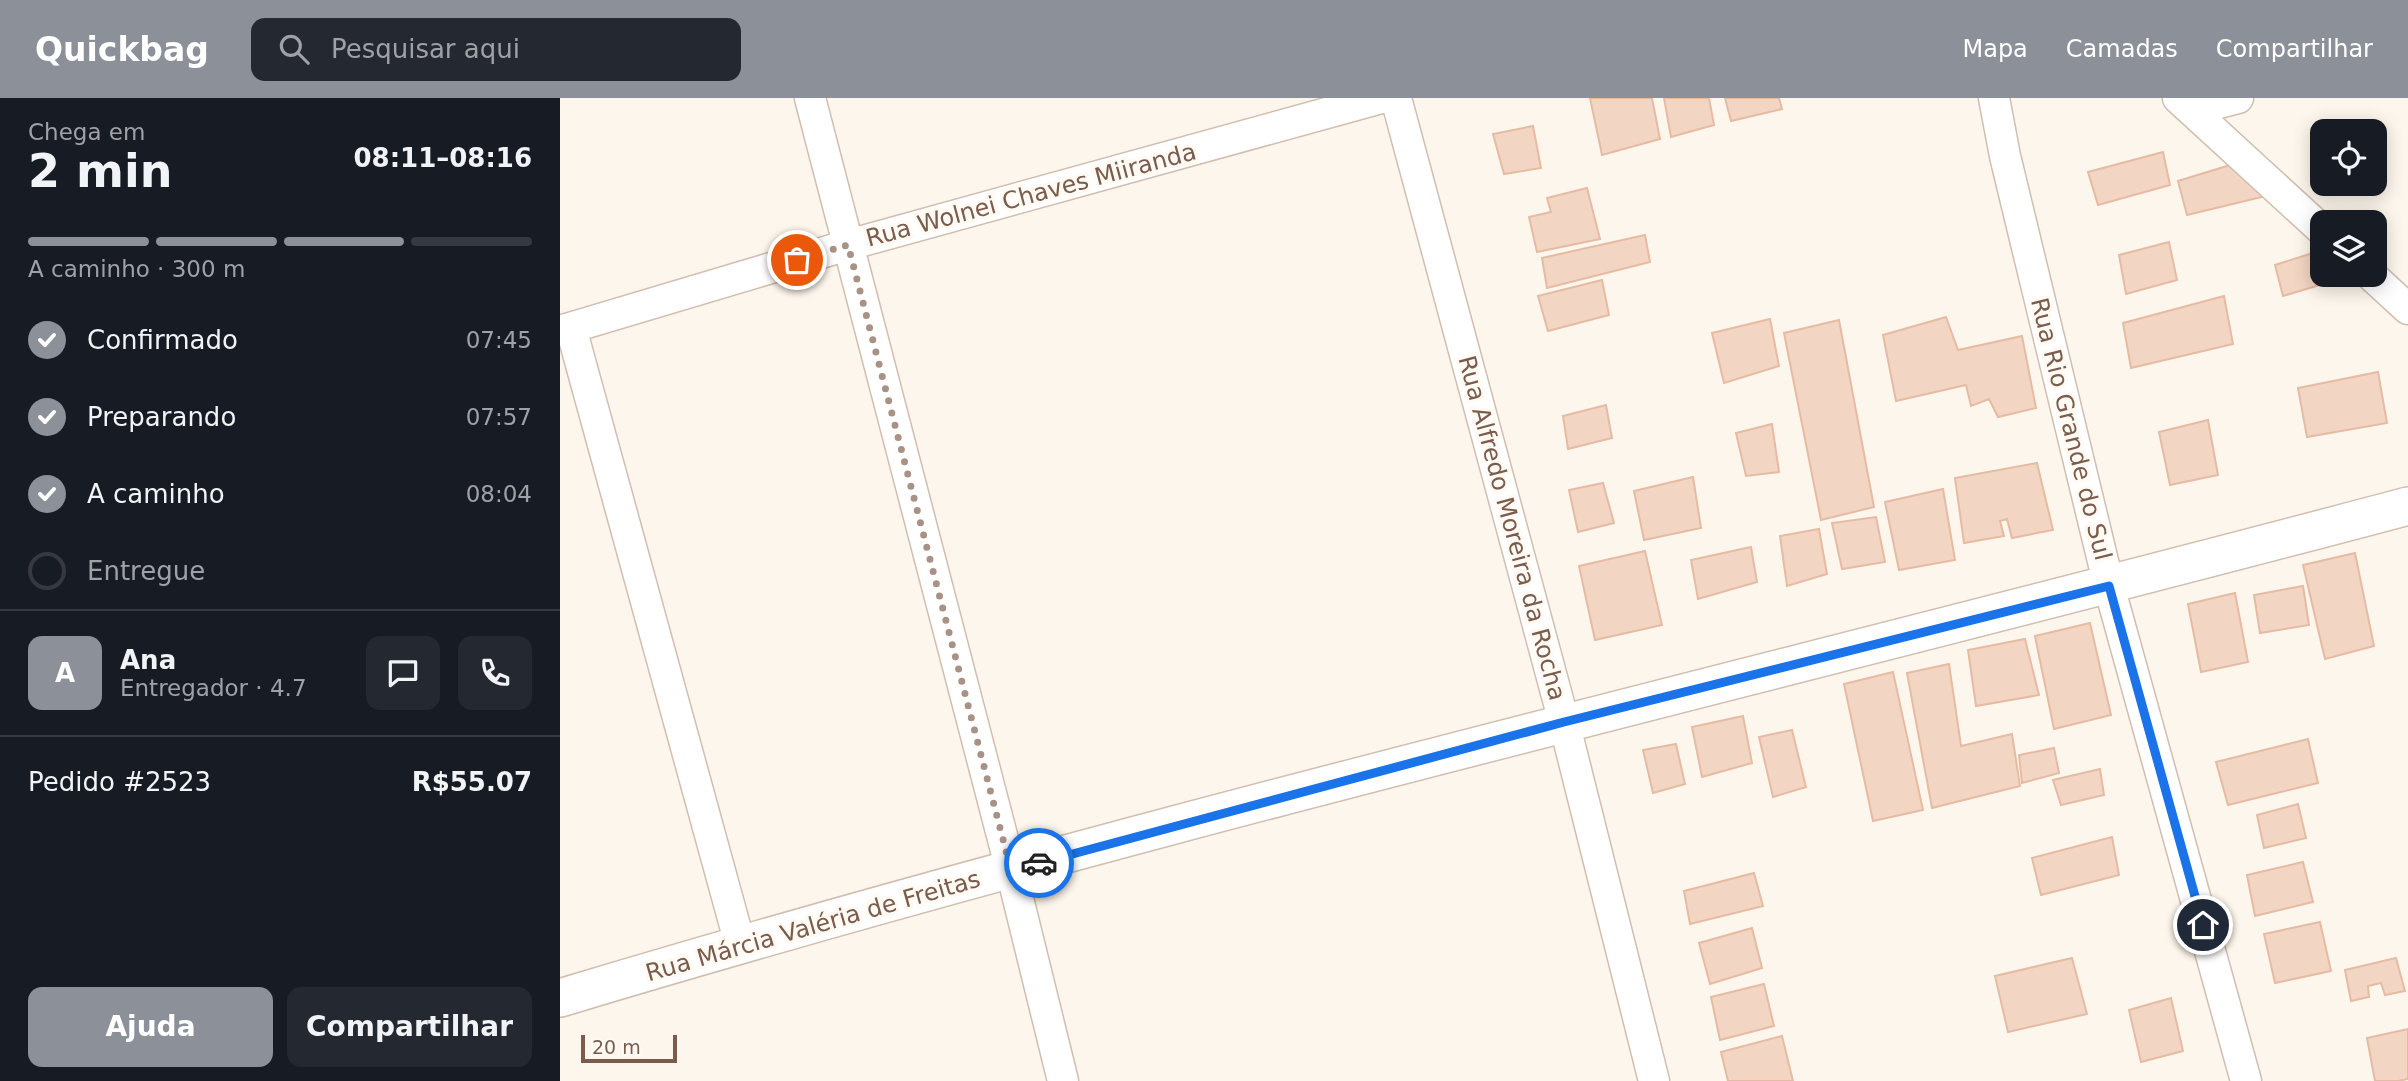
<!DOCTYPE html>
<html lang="pt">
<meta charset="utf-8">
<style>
body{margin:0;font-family:"DejaVu Sans",sans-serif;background:#242831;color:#f1f3f6;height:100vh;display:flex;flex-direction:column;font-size:26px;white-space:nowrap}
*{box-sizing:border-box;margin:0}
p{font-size:23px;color:#9ea1a6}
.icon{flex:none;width:38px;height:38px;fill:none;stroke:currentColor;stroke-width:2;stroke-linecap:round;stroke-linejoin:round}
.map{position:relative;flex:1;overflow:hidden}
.side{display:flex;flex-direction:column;background:#171b24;width:560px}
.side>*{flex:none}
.controls{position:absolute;left:1750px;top:21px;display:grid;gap:14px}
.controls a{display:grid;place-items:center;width:77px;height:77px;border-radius:14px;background:#171b24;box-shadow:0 4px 18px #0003;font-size:35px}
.scale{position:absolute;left:21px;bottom:18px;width:96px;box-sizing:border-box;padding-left:7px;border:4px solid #7a5c4d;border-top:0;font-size:19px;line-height:24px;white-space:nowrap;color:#7a5c4d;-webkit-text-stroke:5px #fffaf3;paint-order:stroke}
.pin{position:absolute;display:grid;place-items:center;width:60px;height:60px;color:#fff;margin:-30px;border:4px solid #fff;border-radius:50%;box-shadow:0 2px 7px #0007}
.courier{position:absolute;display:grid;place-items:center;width:70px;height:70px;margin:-35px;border:5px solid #1a73e8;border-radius:50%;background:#fff;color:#222;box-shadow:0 2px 9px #0007}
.head em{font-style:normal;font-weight:700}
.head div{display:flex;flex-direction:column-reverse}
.head{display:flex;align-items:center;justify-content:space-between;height:119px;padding:0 28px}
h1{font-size:46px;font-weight:700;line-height:52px}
.bar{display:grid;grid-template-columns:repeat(4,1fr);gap:10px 7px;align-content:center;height:84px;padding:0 28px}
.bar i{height:9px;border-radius:5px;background:#363941}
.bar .active{background:#8c9099}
.bar p{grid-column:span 4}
.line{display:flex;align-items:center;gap:18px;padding:0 28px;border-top:2px solid #363941}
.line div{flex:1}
.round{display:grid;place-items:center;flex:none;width:74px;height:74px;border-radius:14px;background:#242831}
ol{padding:0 28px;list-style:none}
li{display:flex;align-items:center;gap:21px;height:77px}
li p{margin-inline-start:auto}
li .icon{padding:7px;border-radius:50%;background:#8c9099;color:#fff;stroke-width:4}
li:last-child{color:#9ea1a6}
li i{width:38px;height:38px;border:4px solid #363941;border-radius:50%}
.button{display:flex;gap:14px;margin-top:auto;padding:14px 28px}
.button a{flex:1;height:80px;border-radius:14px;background:#8c9099;color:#fff;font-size:28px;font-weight:700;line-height:80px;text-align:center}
.button a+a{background:#242831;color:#f1f3f6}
header{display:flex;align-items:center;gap:42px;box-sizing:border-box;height:98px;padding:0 35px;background:#8c9099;color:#fff}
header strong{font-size:33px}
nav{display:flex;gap:38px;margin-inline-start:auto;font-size:24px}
.search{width:490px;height:63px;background:#242831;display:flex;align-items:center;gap:18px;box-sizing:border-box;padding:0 24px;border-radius:14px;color:#9ea1a6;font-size:26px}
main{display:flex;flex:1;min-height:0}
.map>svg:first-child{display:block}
</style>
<header>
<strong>Quickbag</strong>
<div class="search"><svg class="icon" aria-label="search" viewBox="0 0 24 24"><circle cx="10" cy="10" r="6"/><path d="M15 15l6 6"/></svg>Pesquisar aqui</div>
<nav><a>Mapa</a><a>Camadas</a><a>Compartilhar</a></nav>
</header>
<main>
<section class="side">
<div class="head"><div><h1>2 min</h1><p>Chega em</p></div><em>08:11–08:16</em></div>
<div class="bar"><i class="active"></i><i class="active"></i><i class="active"></i><i></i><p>A caminho · 300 m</p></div>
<ol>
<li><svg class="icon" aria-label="check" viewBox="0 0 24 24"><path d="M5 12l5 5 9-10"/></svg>Confirmado<p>07:45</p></li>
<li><svg class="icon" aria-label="check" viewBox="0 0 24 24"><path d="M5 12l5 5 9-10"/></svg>Preparando<p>07:57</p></li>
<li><svg class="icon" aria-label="check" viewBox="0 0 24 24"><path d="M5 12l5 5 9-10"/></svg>A caminho<p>08:04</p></li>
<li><i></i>Entregue</li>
</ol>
<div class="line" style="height:126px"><b class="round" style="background:#8c9099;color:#fff">A</b><div><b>Ana</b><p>Entregador · 4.7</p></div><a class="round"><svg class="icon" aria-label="chat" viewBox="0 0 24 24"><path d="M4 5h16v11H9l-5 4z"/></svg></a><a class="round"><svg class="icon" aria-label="phone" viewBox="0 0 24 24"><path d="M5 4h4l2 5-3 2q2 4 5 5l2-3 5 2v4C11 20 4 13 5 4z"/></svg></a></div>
<div class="line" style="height:91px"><div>Pedido #2523</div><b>R$55.07</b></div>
<div class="button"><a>Ajuda</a><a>Compartilhar</a></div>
</section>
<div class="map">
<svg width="1848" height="983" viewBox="0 0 1848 983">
<rect width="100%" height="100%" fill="#fdf6ec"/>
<path fill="#f3d5c3" stroke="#e6bba3" stroke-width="2" d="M1030,0h62l8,41 -58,16z
M1104,0h45l5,27 -43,12z
M1165,0h54l3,11 -51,12z
M973,28l8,42 -37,6 -11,-40z
M1603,54l7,33 -72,20 -10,-33z
M1677,65l33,32 -83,20 -9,-34z
M1027,90l13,51 -63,13 -8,-35 22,-5 -4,-14z
M1085,137l5,27 -103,26 -5,-30z
M1609,144l8,38 -51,14 -7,-39z
M1762,152v25h31l-70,21 -8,-31z
M1042,182l7,35 -61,16 -10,-35z
M1664,198l9,48 -102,24 -8,-45z
M1386,219l12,33 64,-14 14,72 -38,9 -9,-18 -18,7 -5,-21 -70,16 -13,-66z
M1210,221l9,47 -55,17 -12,-50z
M1279,222l35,187 -53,13 -37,-187z
M1818,274l9,51 -80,14 -9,-49z
M1046,307l6,33 -44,11 -5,-33z
M1648,322l10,55 -48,10 -11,-53z
M1212,326l7,48 -33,4 -10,-43z
M1477,365l16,67 -41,8 -5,-19 -7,2 4,15 -40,7 -9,-65z
M1133,379l8,51 -57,12 -10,-49z
M1043,385l11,40 -36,9 -9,-42z
M1383,391l12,71 -56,10 -14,-68z
M1316,419l9,45 -43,7 -10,-46z
M1259,431l8,45 -40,12 -7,-50z
M1191,449l6,35 -59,17 -7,-39z
M1085,453l17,74 -67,15 -16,-74z
M1795,455l19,93 -49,13 -22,-94z
M1743,488l6,39 -49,8 -6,-38z
M1675,495l13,69 -47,10 -13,-68z
M1530,525l21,92 -57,14 -19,-93z
M1465,541l14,56 -63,11 -8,-56z
M1389,566l12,82 51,-12 8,52 -88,22 -25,-135z
M1333,574l30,138 -50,11 -29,-137z
M1183,618l9,47 -50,14 -10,-50z
M1232,632l14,57 -33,10 -14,-60z
M1748,641l10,44 -90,22 -12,-43z
M1116,646l9,40 -32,9 -10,-43z
M1494,650l5,25 -37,10 -3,-28z
M1540,671l4,26 -43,10 -8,-25z
M1738,706l8,34 -42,10 -7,-33z
M1552,739l7,38 -78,20 -9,-37z
M1743,764l10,40 -58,14 -8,-41z
M1194,775l9,33 -73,18 -6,-33z
M1760,824l11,49 -56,12 -11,-49z
M1192,830l10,40 -52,16 -11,-41z
M1512,860l15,56 -79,18 -13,-56z
M1836,860l9,33 -20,4 -4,-12 -13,3 1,11 -18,4 -6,-31z
M1204,886l10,42 -54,14 -9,-43z
M1611,900l12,53 -42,11 -12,-52z
M1848,931v50l-10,2h-23l-8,-43z
M1222,938l11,45h-65l-7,-29z"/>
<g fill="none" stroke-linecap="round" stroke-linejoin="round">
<g stroke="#d1beb0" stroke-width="33">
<path id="minor" d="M250,0l201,772 52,211
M836,0l168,624 90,359
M1434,0l11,58 104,430 137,495
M1618,0l144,132
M1632,12l46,-12
M1811,177l37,34
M11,230l169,616
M0,233l288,-86 533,-147"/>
</g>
<g stroke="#d1beb0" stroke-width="40">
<path id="tertiary" d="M0,900c611,-184 1232,-328 1848,-492"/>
</g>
<use href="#minor" stroke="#fff" stroke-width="30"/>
<use href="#tertiary" stroke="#fff" stroke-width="37"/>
</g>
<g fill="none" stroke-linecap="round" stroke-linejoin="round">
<path stroke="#a89285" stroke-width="7" stroke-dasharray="0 12.6" d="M237,162l51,-15 163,625 28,-7"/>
<path stroke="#1a73e8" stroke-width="9" d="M479,765l525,-141 545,-136 94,339"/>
</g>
<g text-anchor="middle" stroke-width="7" stroke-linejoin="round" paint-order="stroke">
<g font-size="24" fill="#7a5c4d" stroke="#fffaf3">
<text transform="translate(471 97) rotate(-15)" y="8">Rua Wolnei Chaves Miiranda</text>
<text transform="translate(1511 331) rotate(76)" y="8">Rua Rio Grande do Sul</text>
<text transform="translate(952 430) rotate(75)" y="8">Rua Alfredo Moreira da Rocha</text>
<text transform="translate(253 828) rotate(-16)" y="8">Rua Márcia Valéria de Freitas</text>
</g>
</g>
</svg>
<div class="controls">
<a><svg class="icon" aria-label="locate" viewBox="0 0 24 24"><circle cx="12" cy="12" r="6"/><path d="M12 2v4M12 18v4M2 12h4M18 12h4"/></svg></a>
<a><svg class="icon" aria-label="layers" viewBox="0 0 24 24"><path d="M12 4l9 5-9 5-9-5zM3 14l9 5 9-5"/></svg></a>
</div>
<div class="scale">20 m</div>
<div class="pin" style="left:237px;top:162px;background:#ea580c"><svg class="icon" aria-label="bag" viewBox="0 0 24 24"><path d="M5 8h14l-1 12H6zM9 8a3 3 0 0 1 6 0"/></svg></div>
<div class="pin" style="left:1643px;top:827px;background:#1f2937"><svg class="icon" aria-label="home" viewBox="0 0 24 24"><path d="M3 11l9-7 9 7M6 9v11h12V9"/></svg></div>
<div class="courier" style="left:479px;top:765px"><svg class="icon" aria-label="car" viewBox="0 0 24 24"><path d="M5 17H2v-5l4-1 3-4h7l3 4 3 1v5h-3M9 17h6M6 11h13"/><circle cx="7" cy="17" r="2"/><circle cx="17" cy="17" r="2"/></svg></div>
</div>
</main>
